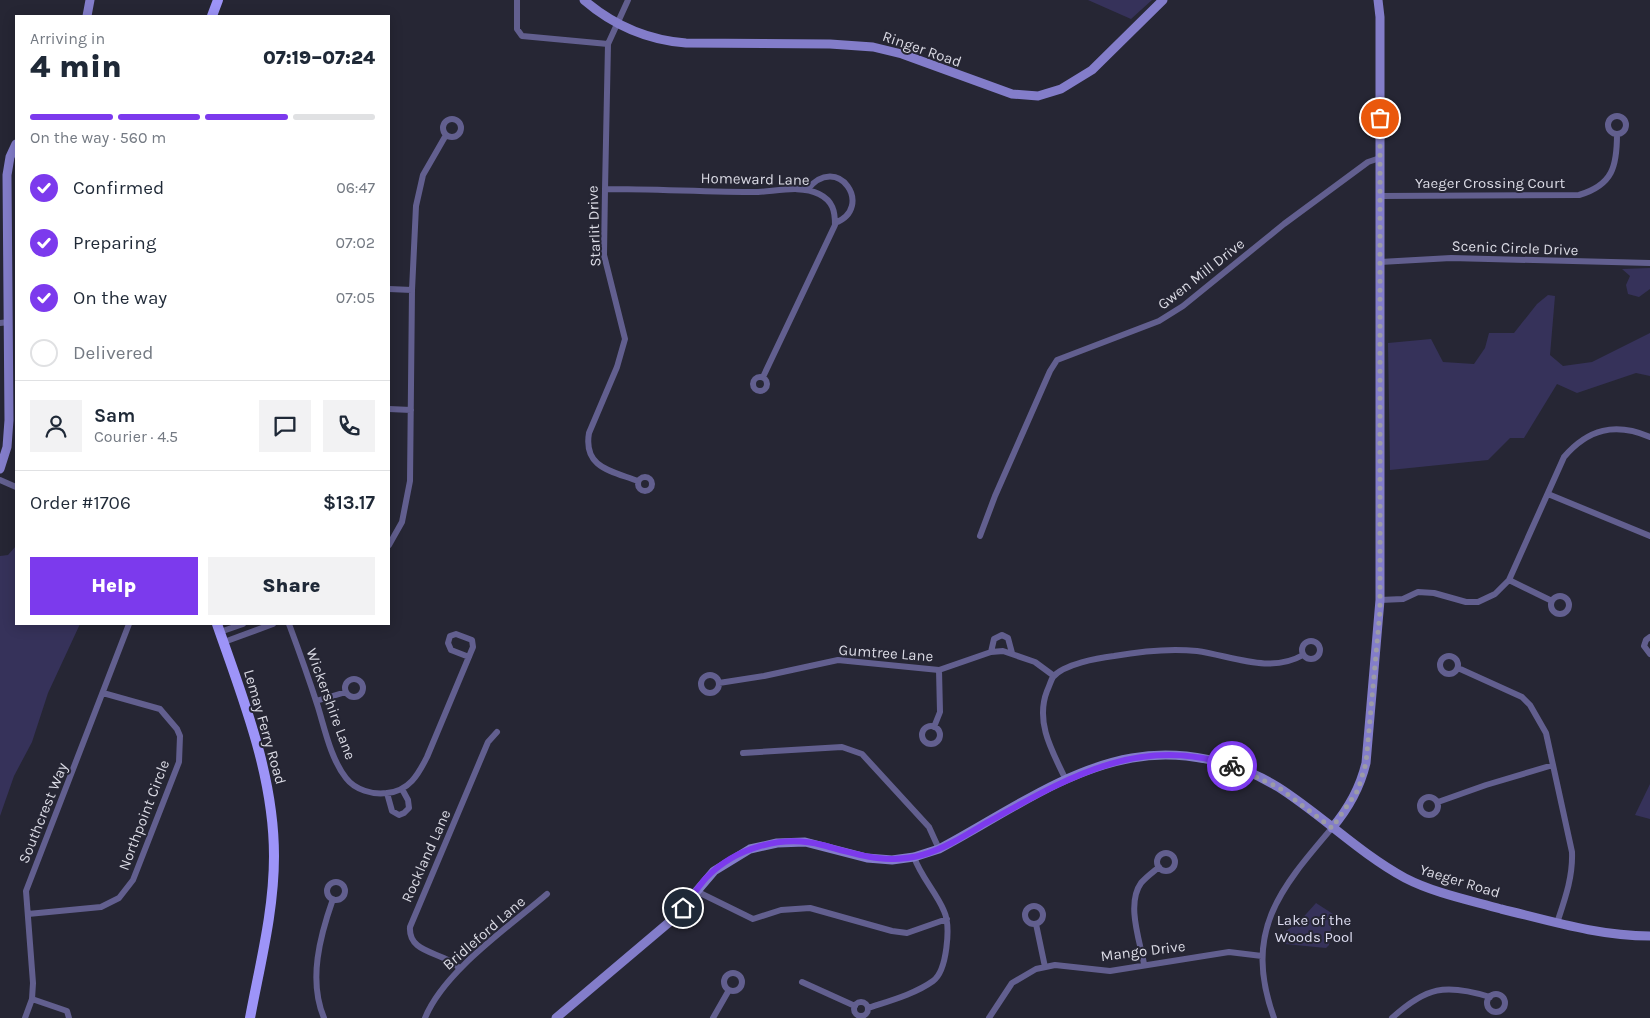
<!DOCTYPE html>
<meta charset="utf-8">
<style>
body{margin:0;font-family:Karla,sans-serif;background:#f2f2f3;color:#1f2937;height:100vh;display:flex;flex-direction:column;font-size:19px;white-space:nowrap}
*{box-sizing:border-box;margin:0}
p{font-size:16px;color:#747a83}
.icon{flex:none;width:28px;height:28px;fill:none;stroke:currentColor;stroke-width:2;stroke-linecap:round;stroke-linejoin:round}
.map{position:relative;flex:1;overflow:hidden}
.drawer{position:absolute;left:15px;top:15px;width:375px;height:610px;display:flex;flex-direction:column;background:#fff;border-radius:0px;box-shadow:0 2px 12px #0003}
.drawer>*{flex:none}
.pin{position:absolute;display:grid;place-items:center;width:42px;height:42px;color:#fff;margin:-21px;border:2px solid #fff;border-radius:50%;box-shadow:0 1px 5px #0007}
.courier{position:absolute;display:grid;place-items:center;width:50px;height:50px;margin:-25px;border:4px solid #7c3aed;border-radius:50%;background:#fff;color:#222;box-shadow:0 1px 6px #0007}
.head em{font-style:normal;font-weight:800}
.head div{display:flex;flex-direction:column-reverse}
.head{display:flex;align-items:center;justify-content:space-between;height:85px;padding:0 15px}
h1{font-size:32px;font-weight:800;line-height:38px}
.bar{display:grid;grid-template-columns:repeat(4,1fr);gap:8px 5px;align-content:center;height:60px;padding:0 15px}
.bar i{height:6px;border-radius:4px;background:#e0e1e3}
.bar .active{background:#7c3aed}
.bar p{grid-column:span 4}
.line{display:flex;align-items:center;gap:12px;padding:0 15px;border-top:1px solid #e0e1e3}
.line div{flex:1}
.round{display:grid;place-items:center;flex:none;width:52px;height:52px;border-radius:0px;background:#f2f2f3}
ol{padding:0 15px;list-style:none}
li{display:flex;align-items:center;gap:15px;height:55px}
li p{margin-inline-start:auto}
li .icon{padding:5px;border-radius:50%;background:#7c3aed;color:#fff;stroke-width:4}
li:last-child{color:#747a83}
li i{width:28px;height:28px;border:2px solid #e0e1e3;border-radius:50%}
.primary-button{display:flex;gap:10px;margin-top:auto;padding:10px 15px}
.primary-button a{flex:1;height:58px;border-radius:0px;background:#7c3aed;color:#fff;font-size:20px;font-weight:800;line-height:58px;text-align:center}
.primary-button a+a{background:#f2f2f3;color:#1f2937}
.map>svg:first-child{display:block}
</style>
<div class="map">
<svg width="1650" height="1018" viewBox="0 0 1650 1018">
<rect width="100%" height="100%" fill="#262634"/>
<path fill="#36325a" d="M1088,0h64l-21,19z
M1650,268v21l-11,8 -11,-3 -2,-9 4,-9 -8,-7z
M1548,295l7,1 -5,59 13,11 29,-4 58,-29v43l-14,-3 -59,20 -20,-9 -33,54h-14l-22,22 -98,10 -2,-127 43,-4 12,23 31,2 11,-16 4,-15h25l23,-29z
M16,546v78h64l-32,69 -16,49 -18,34 -14,40v-260l8,-1z
M1650,784v35l-15,-4z
M1316,903l17,11 -4,31 -3,3 -41,-4 -1,-12 14,-9z"/>
<g fill="none" stroke-linecap="round" stroke-linejoin="round">
<path stroke="#625f8f" stroke-width="6" d="M517,0v29l5,7 86,8
M628,0l-20,44 -3,145 -1,66 21,84 -8,28 -28,66c-6,35 23,38 49,48
M1608 125a9 9 0 1 1 18 0a9 9 0 1 1-18 0Z
M443 128a9 9 0 1 1 18 0a9 9 0 1 1-18 0Z
M605,189c51,0 102,3 153,3 19,-1 44,-7 61,2 14,7 16,17 16,31l-72,152
M807,190c31,-39 68,18 28,33
M1380,196l199,-1c34,-10 38,-29 38,-61
M1380,262l71,-4 199,5
M389,289l23,1
M0,323l9,-1
M753 384a7 7 0 1 1 14 0a7 7 0 1 1-14 0Z
M389,409l22,1
M638 484a7 7 0 1 1 14 0a7 7 0 1 1-14 0Z
M0,480l16,7
M1548,494l102,42
M980,536l15,-40 55,-125 7,-11 102,-39 24,-15 101,-82 84,-62 12,-4
M389,545l13,-23 8,-41 2,-191 4,-84 7,-31 23,-40
M1509,580l43,21
M1551 605a9 9 0 1 1 18 0a9 9 0 1 1-18 0Z
M1380,600l23,-1 15,-7 16,1 32,9h12l17,-8 14,-14 55,-123c24,-28 51,-35 86,-20
M289,624c10,27 20,55 29,83 7,23 13,52 28,71 9,12 27,17 41,15 22,-2 31,-18 40,-36l46,-110 -1,-7 -16,-6 -6,2 -2,7 3,7 18,7
M220,632l23,-8
M1650,637l-4,3 -2,6 6,8
M1302 650a9 9 0 1 1 18 0a9 9 0 1 1-18 0Z
M224,642l49,-18
M991,652l3,-13 8,-4 6,3 4,15
M1440 665a9 9 0 1 1 18 0a9 9 0 1 1-18 0Z
M1458,668l64,29 8,8 16,28 26,119c1,25 -7,47 -15,71
M701 684a9 9 0 1 1 18 0a9 9 0 1 1-18 0Z
M345 688a9 9 0 1 1 18 0a9 9 0 1 1-18 0Z
M719,683l45,-7 74,-16 101,10 52,-18 12,-1 32,11 19,14
M316,701l30,-9
M922 735a9 9 0 1 1 18 0a9 9 0 1 1-18 0Z
M934,727l6,-15 -1,-42
M743,753l99,-6 20,7 67,73 10,22
M1066,780c-14,-29 -31,-58 -19,-89 2,-4 4,-11 6,-14 11,-13 45,-19 61,-21 28,-5 54,-8 83,-5 35,5 73,23 106,4
M387,793l5,18 7,4 5,-2 5,-5 -1,-8 -6,-11
M1420 806a9 9 0 1 1 18 0a9 9 0 1 1-18 0Z
M1438,802l48,-17 67,-20
M1157 862a9 9 0 1 1 18 0a9 9 0 1 1-18 0Z
M327 891a9 9 0 1 1 18 0a9 9 0 1 1-18 0Z
M696,891l57,28 28,-9 29,-2 82,23 15,2 40,-14
M1025 915a9 9 0 1 1 18 0a9 9 0 1 1-18 0Z
M28,914l73,-7 18,-9 14,-18 46,-118 1,-26 -3,-7 -17,-20 -57,-16
M1036,924l9,43
M1144,964c-4,-23 -18,-60 -3,-81 5,-6 12,-11 18,-16
M460,969c-15,-18 -52,-14 -50,-42l78,-185 9,-10
M724 982a9 9 0 1 1 18 0a9 9 0 1 1-18 0Z
M802,982l53,24
M1487 1003a9 9 0 1 1 18 0a9 9 0 1 1-18 0Z
M32,999l35,12 2,7
M854 1009a7 7 0 1 1 14 0a7 7 0 1 1-14 0Z
M868,1008c21,-7 47,-14 65,-27 14,-10 18,-55 11,-70 -8,-19 -23,-34 -30,-54
M25,1018l7,-19 1,-16 -7,-92 103,-267
M324,1018c-16,-38 -4,-82 9,-119
M425,1018c19,-47 84,-91 122,-124
M713,1018l16,-28
M989,1018l23,-35 24,-14 19,-4 55,6 119,-19 33,4
M1274,1018c-31,-86 5,-128 58,-190
M1392,1018c34,-31 53,-35 98,-21"/>
<path stroke="#837dca" stroke-width="9" d="M584,0c29,25 64,40 102,43l144,1 43,3 29,7 110,40 26,2 23,-7 31,-19 71,-70
M87,16l3,-16
M0,469l7,-22 2,-27 -2,-245 3,-18 6,-13
M1332,828c17,-20 28,-40 34,-65l14,-163v-583l-2,-17
M556,1018l117,-99 41,-48 36,-22 27,-6 28,-1 62,16 25,2 22,-3 25,-8c61,-32 124,-79 193,-91 49,-9 104,3 146,29 44,28 81,66 127,91 29,15 64,22 96,31 50,12 97,27 149,27"/>
<path stroke="#9d94f8" stroke-width="10" d="M212,16l6,-16
M217,624c26,75 57,151 57,232 0,55 -14,108 -24,162"/>
</g>
<g fill="none" stroke-linecap="round" stroke-linejoin="round">
<path stroke="#9b9ba6" stroke-width="5" stroke-dasharray="0 9" d="M1232,766l46,21 54,41 26,-38 8,-27 14,-152v-493"/>
<path stroke="#7c3aed" stroke-width="6" d="M683,908c8,-10 15,-21 23,-30 29,-30 76,-44 116,-33 34,9 64,20 100,10 22,-6 44,-20 64,-32 78,-43 153,-90 246,-57"/>
</g>
<g text-anchor="middle" stroke-width="4" stroke-linejoin="round" paint-order="stroke">
<g font-size="15" fill="#dadae4" stroke="#262634">
<text transform="translate(922 49) rotate(19)" y="5">Ringer Road</text>
<text transform="translate(755 179) rotate(1)" y="5">Homeward Lane</text>
<text x="1490" y="188">Yaeger Crossing Court</text>
<text transform="translate(594 226) rotate(-92)" y="5">Starlit Drive</text>
<text transform="translate(1515 248) rotate(2)" y="5">Scenic Circle Drive</text>
<text transform="translate(1201 274) rotate(-38)" y="5">Gwen Mill Drive</text>
<text transform="translate(886 653) rotate(4)" y="5">Gumtree Lane</text>
<text transform="translate(331 704) rotate(70)" y="5">Wickershire Lane</text>
<text transform="translate(265 727) rotate(74)" y="5">Lemay Ferry Road</text>
<text transform="translate(43 813) rotate(-68)" y="5">Southcrest Way</text>
<text transform="translate(144 815) rotate(-69)" y="5">Northpoint Circle</text>
<text transform="translate(426 856) rotate(-66)" y="5">Rockland Lane</text>
<text transform="translate(1460 881) rotate(17)" y="5">Yaeger Road</text>
<text transform="translate(484 933) rotate(-41)" y="5">Bridleford Lane</text>
<text transform="translate(1143 951) rotate(-7)" y="5">Mango Drive</text>
</g>
<g font-size="15" fill="#dcdcf0" stroke="#262634">
<text x="1314" y="925">Lake of the<tspan x="1314" dy="17">Woods Pool</tspan></text>
</g>
</g>
</svg>
<div class="pin" style="left:1380px;top:118px;background:#ea580c"><svg class="icon" aria-label="bag" viewBox="0 0 24 24"><path d="M5 8h14l-1 12H6zM9 8a3 3 0 0 1 6 0"/></svg></div>
<div class="pin" style="left:683px;top:908px;background:#1f2937"><svg class="icon" aria-label="home" viewBox="0 0 24 24"><path d="M3 11l9-7 9 7M6 9v11h12V9"/></svg></div>
<div class="courier" style="left:1232px;top:766px"><svg class="icon" aria-label="bike" viewBox="0 0 24 24"><circle cx="6" cy="16" r="4"/><circle cx="18" cy="16" r="4"/><path d="M6 16l4-8h5l3 8M10 8l3 8H6M13 5h3"/></svg></div>
<section class="drawer">
<div class="head"><div><h1>4 min</h1><p>Arriving in</p></div><em>07:19–07:24</em></div>
<div class="bar"><i class="active"></i><i class="active"></i><i class="active"></i><i></i><p>On the way · 560 m</p></div>
<ol>
<li><svg class="icon" aria-label="check" viewBox="0 0 24 24"><path d="M5 12l5 5 9-10"/></svg>Confirmed<p>06:47</p></li>
<li><svg class="icon" aria-label="check" viewBox="0 0 24 24"><path d="M5 12l5 5 9-10"/></svg>Preparing<p>07:02</p></li>
<li><svg class="icon" aria-label="check" viewBox="0 0 24 24"><path d="M5 12l5 5 9-10"/></svg>On the way<p>07:05</p></li>
<li><i></i>Delivered</li>
</ol>
<div class="line" style="height:90px"><a class="round"><svg class="icon" aria-label="person" viewBox="0 0 24 24"><circle cx="12" cy="8" r="4"/><path d="M4 21q1-7 8-7t8 7"/></svg></a><div><b>Sam</b><p>Courier · 4.5</p></div><a class="round"><svg class="icon" aria-label="chat" viewBox="0 0 24 24"><path d="M4 5h16v11H9l-5 4z"/></svg></a><a class="round"><svg class="icon" aria-label="phone" viewBox="0 0 24 24"><path d="M5 4h4l2 5-3 2q2 4 5 5l2-3 5 2v4C11 20 4 13 5 4z"/></svg></a></div>
<div class="line" style="height:65px"><div>Order #1706</div><b>$13.17</b></div>
<div class="primary-button"><a>Help</a><a>Share</a></div>
</section>
</div>
